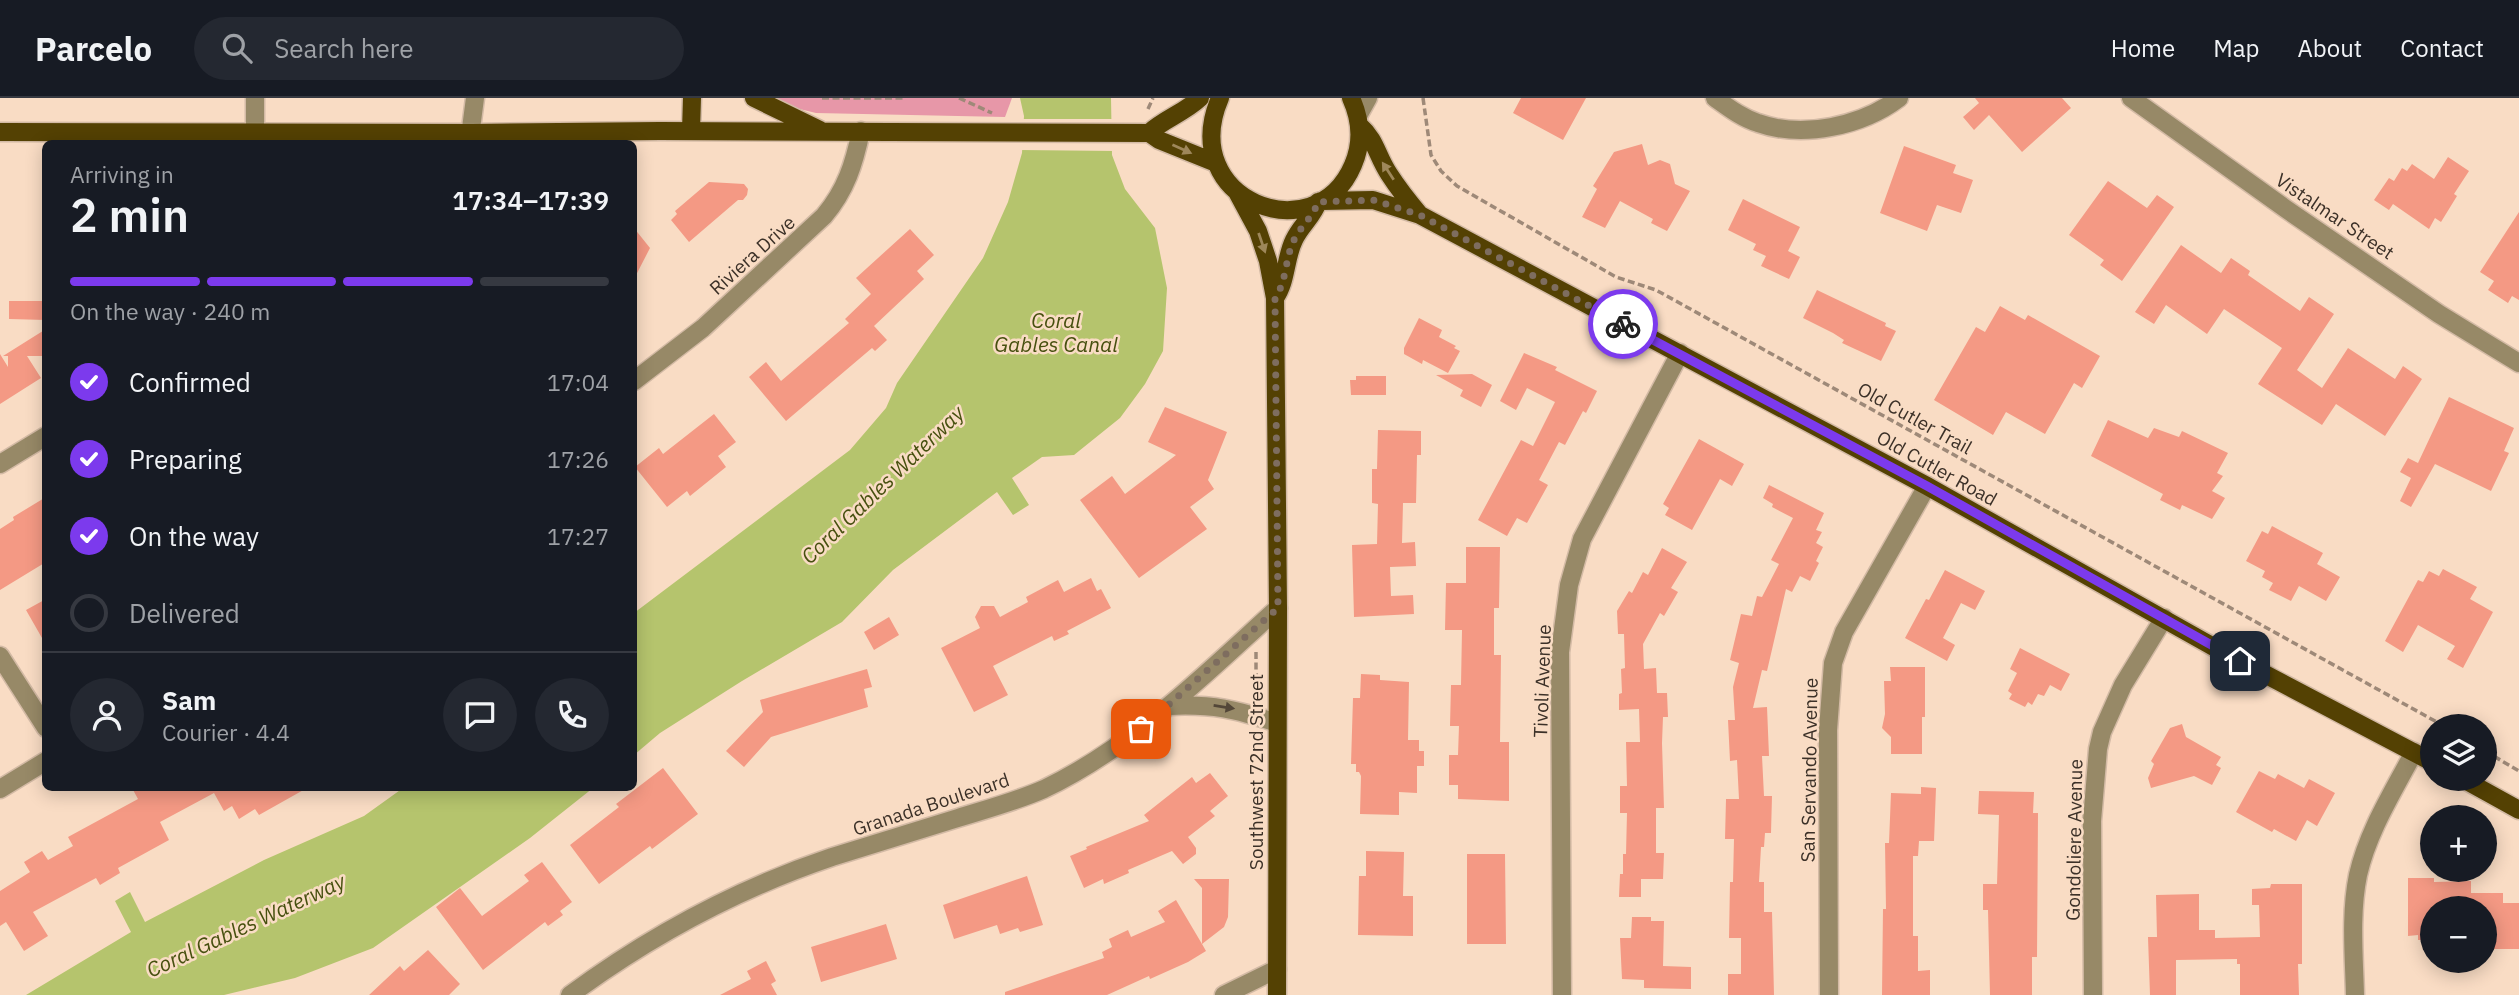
<!DOCTYPE html>
<meta charset="utf-8">
<style>
body{margin:0;font-family:"IBM Plex Sans",sans-serif;background:#242831;color:#f1f3f6;height:100vh;display:flex;flex-direction:column;font-size:26px;white-space:nowrap}
*{box-sizing:border-box;margin:0}
p{font-size:23px;color:#9ea1a6}
.icon{flex:none;width:38px;height:38px;fill:none;stroke:currentColor;stroke-width:2;stroke-linecap:round;stroke-linejoin:round}
.map{position:relative;flex:1;overflow:hidden}
.drawer{position:absolute;left:42px;top:42px;width:595px;height:651px;display:flex;flex-direction:column;background:#171b24;border-radius:10px;box-shadow:0 4px 18px #0003}
.drawer>*{flex:none}
.buttons{position:absolute;left:2420px;top:616px;display:grid;gap:14px}
.buttons a{display:grid;place-items:center;width:77px;height:77px;border-radius:50%;background:#171b24;box-shadow:0 4px 18px #0003;font-size:35px}
.pin{position:absolute;display:grid;place-items:center;width:60px;height:60px;color:#fff;margin:-30px;border-radius:14px;box-shadow:0 4px 10px #0006}
.courier{position:absolute;display:grid;place-items:center;width:70px;height:70px;margin:-35px;border:5px solid #7c3aed;border-radius:50%;background:#fff;color:#222;box-shadow:0 2px 9px #0007}
.overview em{font-style:normal;font-weight:600}
.overview div{display:flex;flex-direction:column-reverse}
.overview{display:flex;align-items:center;justify-content:space-between;height:119px;padding:0 28px}
h1{font-size:46px;font-weight:600;line-height:52px}
.bar{display:grid;grid-template-columns:repeat(4,1fr);gap:10px 7px;align-content:center;height:84px;padding:0 28px}
.bar i{height:9px;border-radius:5px;background:#363941}
.bar .selected{background:#7c3aed}
.bar p{grid-column:span 4}
.line{display:flex;align-items:center;gap:18px;padding:0 28px;border-top:2px solid #363941}
.line div{flex:1}
.round{display:grid;place-items:center;flex:none;width:74px;height:74px;border-radius:37px;background:#242831}
ol{padding:0 28px;list-style:none}
li{display:flex;align-items:center;gap:21px;height:77px}
li p{margin-inline-start:auto}
li .icon{padding:7px;border-radius:50%;background:#7c3aed;color:#fff;stroke-width:4}
li:last-child{color:#9ea1a6}
li i{width:38px;height:38px;border:4px solid #363941;border-radius:50%}
header{display:flex;align-items:center;gap:42px;box-sizing:border-box;height:98px;padding:0 35px;background:#171b24;border-bottom:2px solid #363941}
header strong{font-size:33px}
nav{display:flex;gap:38px;margin-inline-start:auto;font-size:24px}
.search{width:490px;height:63px;background:#242831;display:flex;align-items:center;gap:18px;box-sizing:border-box;padding:0 24px;border-radius:38px;color:#9ea1a6;font-size:26px}
.map>svg:first-child{display:block}
</style>
<header>
<strong>Parcelo</strong>
<div class="search"><svg class="icon" aria-label="search" viewBox="0 0 24 24"><circle cx="10" cy="10" r="6"/><path d="M15 15l6 6"/></svg>Search here</div>
<nav><a>Home</a><a>Map</a><a>About</a><a>Contact</a></nav>
</header>
<div class="map">
<svg width="2519" height="897" viewBox="0 0 2519 897">
<rect width="100%" height="100%" fill="#f9dcc4"/>
<path fill="#e797a8" d="M766,0h246l-7,19 -189,-4 -33,-8z"/>
<path fill="#b5c46d" d="M1020,0h91l1,57 13,34 30,39 12,60 -4,63 -18,33 -25,34 -46,37 -32,2 -30,21 17,27 -16,10 -16,-23 -104,78 -51,52 -100,59 -82,52 -26,22v-142l216,-163 36,-42 11,-25 86,-125 25,-56 14,-49 2,-37z
M403,690h190l-63,50 -157,110 -78,30 -71,17h-198l105,-63 -16,-31 15,-9 15,30 119,-62 100,-44z"/>
<path fill="#f9dcc4" d="M1021,21h93l1,32 -96,-1z"/>
<path fill="#f49984" d="M1521,0h65l-23,42 -50,-27z
M1975,0h87l9,10 -49,44 -33,-37 -15,15 -11,-13 16,-14z
M1642,46l6,21 12,-5 10,4 5,20 15,7 -23,40 -16,-8 2,-4 -33,-18 -15,27 -23,-11 15,-28 -4,-3 21,-34z
M1904,48l52,19 -3,8 20,7 -12,33 -24,-8 -10,26 -47,-18z
M2448,59l21,14 -15,23 3,2 -16,26 -6,-4 -6,11 -36,-25 -4,6 -15,-10 15,-22 5,3 8,-13 5,3 5,-7 22,15z
M2108,83l39,27 10,-13 17,12 -52,74 -22,-16 4,-5 -35,-25z
M709,84l35,2 4,5 -1,6 -4,5h-5l-49,42 -18,-22 6,-6 -2,-3z
M1743,101l57,28 -12,24 12,6 -11,22 -28,-13 5,-10 -13,-6 3,-6 -28,-14z
M2519,114v88l-7,-4 -4,7 -20,-13 6,-9 -14,-9z
M634,130l16,20 -16,31z
M910,131l24,26 -17,16 7,8 -50,47 13,14 -12,11 -3,-3 -86,73 -37,-44 17,-15 15,19 68,-58 -4,-4 26,-25 -15,-16z
M2181,147l40,28 10,-15 19,13 -2,4 52,36 9,-14 25,17 -37,56 25,18 26,-40 47,31 8,-13 19,13 -37,57 -49,-32 -14,21 -64,-41 24,-36 -58,-39 -17,25 -41,-29 -12,19 -19,-12z
M1817,192l69,33 -1,3 11,5 -15,30 -39,-18 2,-3 -11,-7 -30,-15z
M9,203h37v19l-37,-1z
M2000,208l25,14 3,-5 72,41 -18,32 -8,-5 -29,51 -39,-22 -13,23 -59,-35 42,-73 9,5z
M1419,220l23,12 -3,7 17,9 -2,2 6,3 -12,22 -25,-13 -1,4 -18,-10v-6z
M46,231v27h-19l14,22 -41,26v-50l8,13v-11h-5z
M1524,255l33,14 -2,3 42,21 -11,22 -3,-2 -18,34 -6,-3 -20,38 9,5 -21,38 -10,-5 -10,18 -29,-16 43,-80 12,6 22,-44 -28,-14 -11,22 -16,-9z
M1472,276l20,11 -11,22 -21,-11 3,-6 -27,-15z
M1356,278h30v19h-35l-1,-15h6z
M2449,299l65,31 -10,23 5,2 -18,38 -56,-27 -24,43 -11,-6 11,-23 -11,-6 8,-14 10,5z
M1165,309l62,25 -19,48 6,9 -24,18 17,22 -68,49 -59,-78 32,-24 13,18 51,-39 -28,-13z
M714,316l22,28 -18,14 8,11 -36,29 -3,-5 -20,16 -32,-40 24,-19 4,6z
M2108,322l40,18 6,-10 25,9 3,-6 46,22 -11,20 6,3 -11,15 13,7 -13,21 -30,-14 -2,5 -20,-10 3,-6 -72,-38z
M1378,332l43,1v24h-4l-1,48h-13l-1,40 13,-1 1,24 -26,1 1,29 22,-1 1,19 -60,3 -2,-72 25,-1 1,-40 -6,-1v-34h5z
M1699,341l45,25 -12,22 -12,-7 -28,51 -27,-15 4,-7 -6,-4z
M1769,387l55,28 -8,17 6,2 -6,11 7,4 -7,14 3,2 -9,18 -10,-5 -8,16 -6,-3 -19,82 -5,-1 -9,38 14,-1 2,49h-7l2,40h8l-1,37h-6l-1,14h-3l-2,35h5v30h8l2,83h-46v-21h13v-36h-12l1,-56h3l1,-43h-9l1,-40h13l-2,-39 -7,1 -2,-41h7l-2,-33 6,-24 -9,-3 11,-46 11,2 5,-20 5,1 17,-33 -8,-4 22,-42 -21,-11 1,-3 -10,-6z
M46,399v65l-46,28v-61l14,-9 -1,-3z
M2272,428l51,27 -6,11 23,13 -14,24 -27,-15 -8,15 -22,-11 4,-7 -11,-6 3,-6 -19,-10 16,-30 6,3z
M1466,449h34l-1,61h-5v47h7l-1,87h9v59l-51,-2v-14h-9v-30h9l1,-29h-9l1,-41h10l1,-55h-17l1,-47h20z
M1662,450l25,14 -16,26 7,4 -14,24 -4,-3 -17,31 1,25 12,-1 1,25h10l1,24h-5l-1,26 2,65h-8v45h8l-1,26h-22v18h-22l1,-23h3v-20h3l1,-41h-7v-27h7l-1,-44h14l-1,-33 -20,1v-16l3,-1 -1,-24 4,-1 -1,-34h-6l-1,-23 12,-20 3,2 11,-21 5,3z
M2443,471l34,18 -7,12 23,13 -30,56 -16,-9 8,-13 -37,-21 -15,27 -18,-11 33,-61 5,2 6,-11 10,5z
M1945,472l40,21 -10,19 -14,-7 -18,35 12,7 -8,16 -42,-23 21,-39 3,1z
M1091,480l6,13 4,-2 10,19 -44,23 2,3 -15,7 -2,-5 -59,30 15,29 -34,17 -33,-64 39,-20 -5,-11 6,-11h13l6,11 28,-15 -2,-5 32,-17 6,12z
M46,501v46l-20,-35z
M889,519l10,18 -25,15 -10,-18z
M2020,550l50,26 -9,17 -11,-6 -6,11 -6,-2 -6,11 -4,-3 -3,5 -16,-8 3,-5 -4,-3 9,-18 -7,-4z
M1890,569h35v50h-3v37h-31v-17l-9,-9 3,-14 -1,-33h7z
M867,571l5,18 -8,2 4,18 -97,30 -27,30 -18,-16 37,-39 -3,-12z
M1361,576l19,1v5l29,2 -1,58h11v11h5v15h-7v27l-18,-1v23l-39,-1 1,-38 -2,-4h-3v-8h-5l2,-66h7z
M2182,626l4,13 35,20 -5,8 5,3 -9,17 -18,-9 -43,12 -3,-10 6,-14 -3,-3 19,-33z
M663,670l35,46 -46,35 -2,-3 -51,38 -29,-39 49,-38 -3,-3z
M2259,673l16,8 3,-5 26,14 5,-9 26,14 -18,33 -10,-6 -11,21 -22,-12 -2,3 -36,-20z
M1210,675l18,23 -18,15 5,5 -27,21 8,11v6l-13,10 -11,-13 -44,19 1,3 -25,11 -1,-5 -19,9 -14,-32 17,-7 -1,-2 63,-26 -5,-6 48,-38 4,6z
M1921,689l15,1 -2,53h-15l-1,15h-5v80h5v35l12,-1v25h-48l1,-86h3l-1,-66h4l2,-50 30,1z
M132,690h175l-48,27 -4,-6 -16,10 -7,-13 -8,5 -10,-18 -54,29 9,18 -51,28 2,5 -20,12 -4,-7 -63,34 15,24 -24,15 -18,-29 -6,4v-35l30,-19 -6,-10 18,-11 6,9 25,-14 -5,-9 70,-38z
M1979,693l55,1 -1,21h5l-1,144h-5v38h-42l-2,-85h-5v-26h14l2,-69 -21,-1z
M1366,753l38,1 -1,44h10v40l-55,-1 1,-59h7z
M1467,756h38l1,90h-39z
M542,764l30,40 -12,9 3,4 -15,11 -3,-4 -62,48 -47,-63 24,-19 22,28 47,-35 -5,-6z
M1027,778l16,49 -23,7 -2,-4 -18,6 -3,-9 -43,14 -11,-34z
M2408,780h26v4l37,-1v12h32v10h16v46h-34v-41h-53v32h-14v-5l-10,1z
M1194,781h35l-1,38 -4,10 -22,17 4,7 -18,11 -38,17 -1,-3 -42,19h-102v-3l99,-34 -2,-6 10,-5 -3,-8 19,-9 3,7 34,-15 -7,-11 18,-11 26,44v-56z
M2271,786h31v80h-4l1,31h-59v-31h-3v-5l-61,1v35h-26l-2,-58h9l-1,-42 43,-1v36h16v8l45,-1 -1,-32h-7v-16l18,-1z
M1632,819h19v4h13l-1,45 28,1v22l-47,-1v-8l-22,-1 -2,-41h11z
M886,826l11,35 -76,23 -10,-35z
M428,852l32,34 -11,11h-80l31,-29 4,5z
M766,863l10,20 -5,3 6,11h-57l31,-16 -4,-8z"/>
<g fill="none" stroke-linecap="round" stroke-linejoin="round">
<g stroke="#d3baa5" stroke-width="21">
<path id="minor" d="M1715,0c14,10 27,20 43,25 45,16 104,3 141,-25
M2131,0l155,111 153,105 80,49
M1358,18l10,-18
M255,33v-33
M469,46l6,-46
M634,283l69,-53 121,-112c22,-26 30,-52 37,-85
M0,366l46,-28
M0,558l46,72
M1169,608c44,-2 66,3 108,17
M0,691l46,-28
M570,897c80,-59 167,-106 262,-138 42,-13 84,-26 126,-39 29,-9 59,-17 86,-29 90,-43 161,-115 234,-181
M1224,897l53,-26
M1562,897l-2,-343 9,-67 13,-46 98,-186
M1829,897l-1,-265 5,-67 11,-31 83,-146
M2093,897l-1,-174 6,-72 4,-17 21,-47 41,-67
M2355,897c-1,-39 -5,-81 3,-120 10,-44 35,-83 56,-123"/>
</g>
<g stroke="#d3baa5" stroke-width="21">
<path id="major" d="M754,0l66,32
M1220,0c-44,102 95,156 133,67 10,-23 8,-45 -2,-67
M1360,28c16,14 17,30 29,48 9,14 20,28 31,41
M691,33l1,-33
M0,34l472,1 188,-2 489,2 10,7 57,23
M1149,35c15,-14 35,-20 51,-35
M1237,94l21,39 10,30 7,37 3,310 -1,387
M1321,103l52,-1 47,15 507,271 292,164 213,112
M1275,200c12,-17 10,-40 19,-58 7,-15 19,-23 24,-38
M2463,681l56,31"/>
</g>
<path stroke="#9e8978" stroke-width="3.5" stroke-dasharray="7 3.5" stroke-linecap="butt" d="M822,0h81
M959,0l33,15
M1423,0l8,57 10,16 16,15 159,91 40,13 788,436
M1148,11l5,-11
M1256,554v48
M2485,653l34,20"/>
<use href="#minor" stroke="#978967" stroke-width="18"/>
<use href="#major" stroke="#544103" stroke-width="18"/>
</g>
<defs><path id="oneway-solid" d="M-6-.8H1V-3.2L6.5 0L1 3.2V.8H-6Z" transform="scale(1.75)"/></defs>
<g fill="#9e875a">
<use href="#oneway-solid" transform="translate(1182 51) rotate(24)"/>
<use href="#oneway-solid" transform="translate(1388 73) rotate(-123)"/>
<use href="#oneway-solid" transform="translate(1262 145) rotate(71)"/>
</g>
<use fill="#534738" href="#oneway-solid" transform="translate(1224 609) rotate(9)"/>
<g fill="none" stroke-linecap="round" stroke-linejoin="round">
<path stroke="#7e6d5f" stroke-width="7" stroke-dasharray="0 12.6" d="M1141,631l137,-121 -3,-310c12,-17 10,-40 19,-58 7,-14 19,-23 24,-38l55,-2 47,15 203,109"/>
<path stroke="#7c3aed" stroke-width="9" d="M1623,226l304,162 313,175"/>
</g>
<g text-anchor="middle" stroke-width="5" stroke-linejoin="round" paint-order="stroke">
<g font-size="19" fill="#3c3128" stroke="#f9dcc4">
<text transform="translate(2335 118) rotate(34)" y="7">Vistalmar Street</text>
<text transform="translate(752 157) rotate(-42)" y="7">Riviera Drive</text>
<text transform="translate(1915 320) rotate(29)" y="7">Old Cutler Trail</text>
<text transform="translate(1937 370) rotate(29)" y="7">Old Cutler Road</text>
<text transform="translate(1542 583) rotate(-88)" y="7">Tivoli Avenue</text>
<text transform="translate(1809 672) rotate(-89)" y="7">San Servando Avenue</text>
<text transform="translate(1256 674) rotate(-90)" y="7">Southwest 72nd Street</text>
<text transform="translate(931 706) rotate(-18)" y="7">Granada Boulevard</text>
<text transform="translate(2074 742) rotate(-89)" y="7">Gondoliere Avenue</text>
</g>
<g font-size="21" font-style="italic" fill="#47500f" stroke="#f9dcc4">
<text x="1056" y="230">Coral<tspan x="1056" dy="24">Gables Canal</tspan></text>
<text transform="translate(883 387) rotate(-44)" y="7">Coral Gables Waterway</text>
<text transform="translate(246 828) rotate(-25)" y="7">Coral Gables Waterway</text>
</g>
</g>
</svg>
<div class="buttons">
<a><svg class="icon" aria-label="layers" viewBox="0 0 24 24"><path d="M12 4l9 5-9 5-9-5zM3 14l9 5 9-5"/></svg></a>
<a>+</a>
<a>−</a>
</div>
<div class="pin" style="left:1141px;top:631px;background:#ea580c"><svg class="icon" aria-label="bag" viewBox="0 0 24 24"><path d="M5 8h14l-1 12H6zM9 8a3 3 0 0 1 6 0"/></svg></div>
<div class="pin" style="left:2240px;top:563px;background:#1f2937"><svg class="icon" aria-label="home" viewBox="0 0 24 24"><path d="M3 11l9-7 9 7M6 9v11h12V9"/></svg></div>
<div class="courier" style="left:1623px;top:226px"><svg class="icon" aria-label="bike" viewBox="0 0 24 24"><circle cx="6" cy="16" r="4"/><circle cx="18" cy="16" r="4"/><path d="M6 16l4-8h5l3 8M10 8l3 8H6M13 5h3"/></svg></div>
<section class="drawer">
<div class="overview"><div><h1>2 min</h1><p>Arriving in</p></div><em>17:34–17:39</em></div>
<div class="bar"><i class="selected"></i><i class="selected"></i><i class="selected"></i><i></i><p>On the way · 240 m</p></div>
<ol>
<li><svg class="icon" aria-label="check" viewBox="0 0 24 24"><path d="M5 12l5 5 9-10"/></svg>Confirmed<p>17:04</p></li>
<li><svg class="icon" aria-label="check" viewBox="0 0 24 24"><path d="M5 12l5 5 9-10"/></svg>Preparing<p>17:26</p></li>
<li><svg class="icon" aria-label="check" viewBox="0 0 24 24"><path d="M5 12l5 5 9-10"/></svg>On the way<p>17:27</p></li>
<li><i></i>Delivered</li>
</ol>
<div class="line" style="height:126px"><a class="round"><svg class="icon" aria-label="person" viewBox="0 0 24 24"><circle cx="12" cy="8" r="4"/><path d="M4 21q1-7 8-7t8 7"/></svg></a><div><b>Sam</b><p>Courier · 4.4</p></div><a class="round"><svg class="icon" aria-label="chat" viewBox="0 0 24 24"><path d="M4 5h16v11H9l-5 4z"/></svg></a><a class="round"><svg class="icon" aria-label="phone" viewBox="0 0 24 24"><path d="M5 4h4l2 5-3 2q2 4 5 5l2-3 5 2v4C11 20 4 13 5 4z"/></svg></a></div>
</section>
</div>
